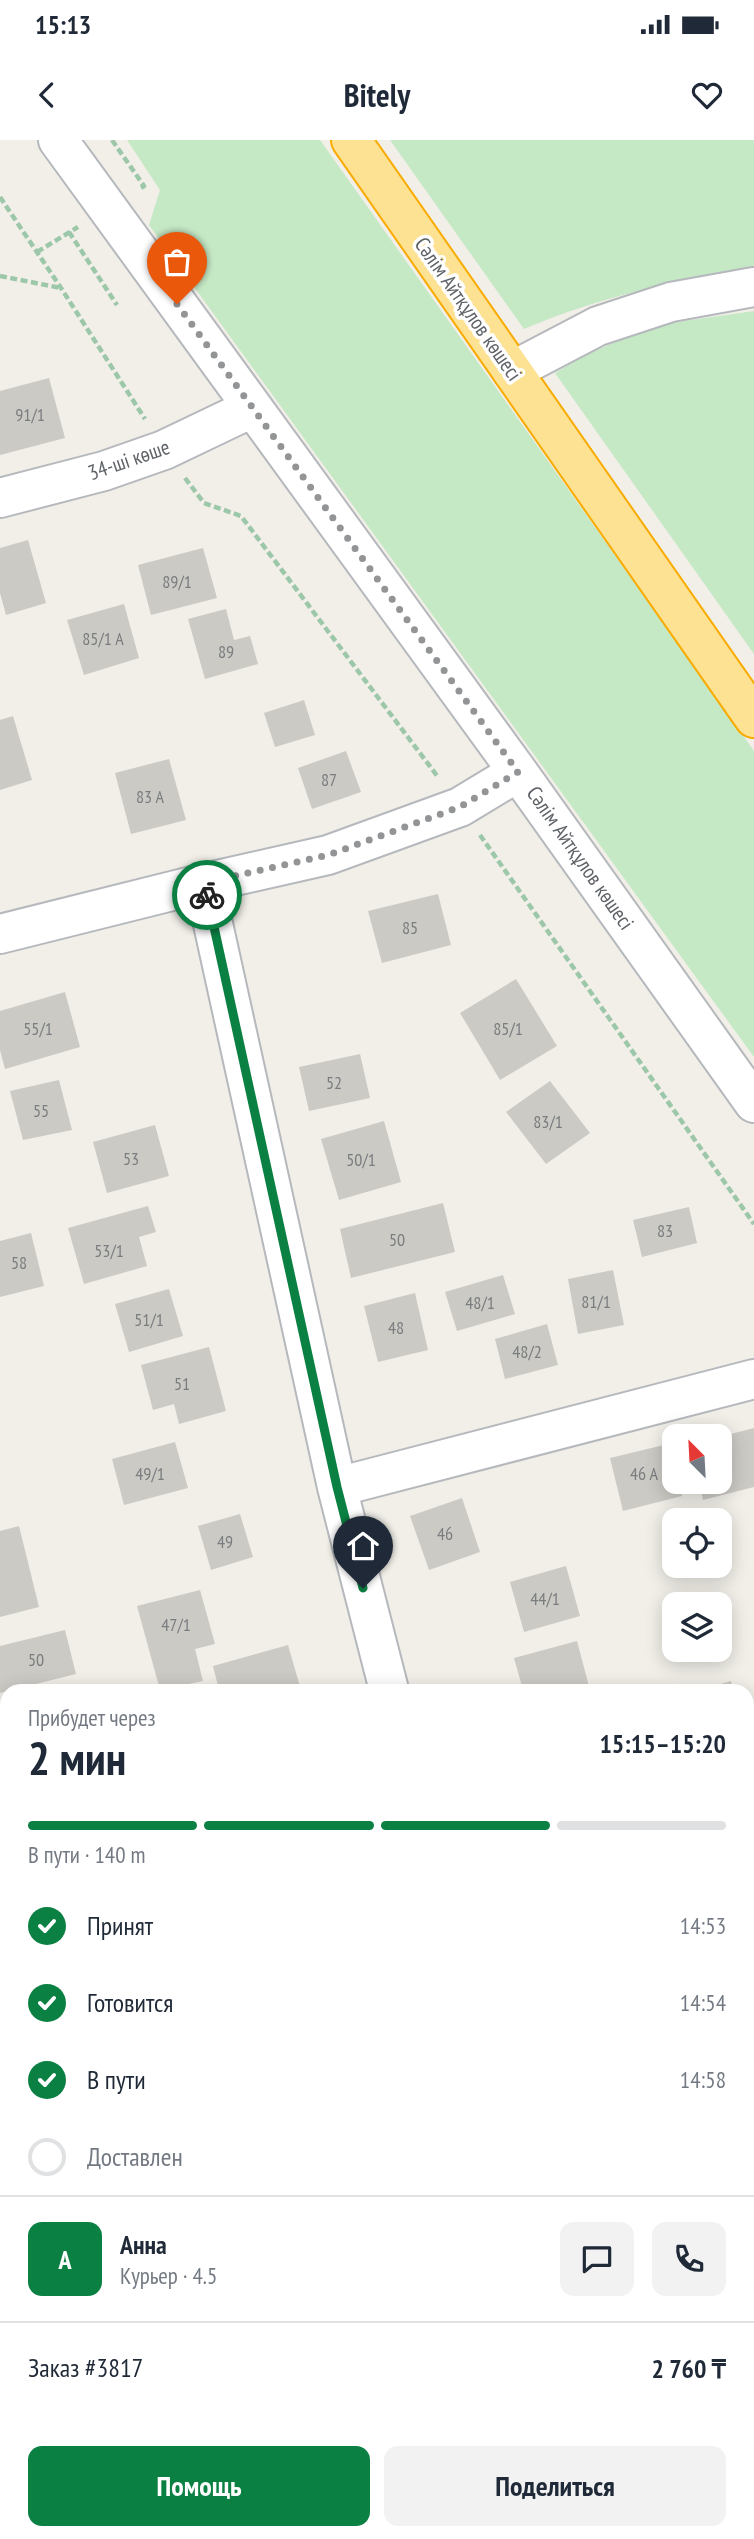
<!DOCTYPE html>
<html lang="ru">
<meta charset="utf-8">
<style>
body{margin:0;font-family:"PT Sans Narrow",sans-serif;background:#f2f2f3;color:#1f2937;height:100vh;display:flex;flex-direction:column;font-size:26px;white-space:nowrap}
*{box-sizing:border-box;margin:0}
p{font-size:23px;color:#747a83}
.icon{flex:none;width:38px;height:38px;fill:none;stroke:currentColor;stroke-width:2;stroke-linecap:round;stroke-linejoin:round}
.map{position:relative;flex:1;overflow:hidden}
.drawer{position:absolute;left:0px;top:1544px;width:754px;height:856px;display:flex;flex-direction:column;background:#fff;border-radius:21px 21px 0 0;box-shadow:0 4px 18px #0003}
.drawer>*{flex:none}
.needle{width:46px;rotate:336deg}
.tools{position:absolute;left:662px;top:1284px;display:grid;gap:14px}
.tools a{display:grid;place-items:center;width:70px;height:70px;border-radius:14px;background:#fff;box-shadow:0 4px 18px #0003;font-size:35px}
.pin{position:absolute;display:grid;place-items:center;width:60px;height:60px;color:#fff;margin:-72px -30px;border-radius:50% 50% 50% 0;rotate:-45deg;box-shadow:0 0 7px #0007}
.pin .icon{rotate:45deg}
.courier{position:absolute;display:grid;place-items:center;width:70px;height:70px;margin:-35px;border:5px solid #0b8043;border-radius:50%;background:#fff;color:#222;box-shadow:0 2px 9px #0007}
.headline em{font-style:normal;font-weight:700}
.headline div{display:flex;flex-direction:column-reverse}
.headline{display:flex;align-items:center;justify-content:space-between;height:119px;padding:0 28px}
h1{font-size:46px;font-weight:700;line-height:52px}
.bar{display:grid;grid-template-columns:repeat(4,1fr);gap:10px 7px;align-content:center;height:84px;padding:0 28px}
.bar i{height:9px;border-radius:5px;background:#e0e1e3}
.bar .current{background:#0b8043}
.bar p{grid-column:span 4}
.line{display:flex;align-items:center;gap:18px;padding:0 28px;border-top:2px solid #e0e1e3}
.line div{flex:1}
.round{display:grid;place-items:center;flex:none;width:74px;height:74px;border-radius:14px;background:#f2f2f3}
ol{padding:0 28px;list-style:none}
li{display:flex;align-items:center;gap:21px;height:77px}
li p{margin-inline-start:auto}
li .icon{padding:7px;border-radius:50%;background:#0b8043;color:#fff;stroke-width:4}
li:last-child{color:#747a83}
li i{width:38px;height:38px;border:4px solid #e0e1e3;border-radius:50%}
.cta{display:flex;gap:14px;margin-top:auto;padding:14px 28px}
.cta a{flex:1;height:80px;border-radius:14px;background:#0b8043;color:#fff;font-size:28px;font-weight:700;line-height:80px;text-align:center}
.cta a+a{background:#f2f2f3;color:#1f2937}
.status{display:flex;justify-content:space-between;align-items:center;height:49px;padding:0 35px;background:#fff;direction:ltr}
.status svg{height:19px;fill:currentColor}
header{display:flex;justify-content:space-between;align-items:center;height:91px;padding:0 28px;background:#fff;font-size:32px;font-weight:700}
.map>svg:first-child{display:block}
</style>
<div class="status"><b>15:13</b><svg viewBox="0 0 49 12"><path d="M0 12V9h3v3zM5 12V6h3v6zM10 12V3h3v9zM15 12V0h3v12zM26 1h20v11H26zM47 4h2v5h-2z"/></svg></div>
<header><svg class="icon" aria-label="back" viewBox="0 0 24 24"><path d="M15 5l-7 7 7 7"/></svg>Bitely<svg class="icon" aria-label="heart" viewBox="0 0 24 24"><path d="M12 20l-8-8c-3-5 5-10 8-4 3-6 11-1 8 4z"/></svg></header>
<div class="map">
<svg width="754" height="2399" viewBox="0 0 754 2399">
<rect width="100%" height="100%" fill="#f1efe8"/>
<path fill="#c5e8c5" d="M127,0h193l434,611v306l-605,-832 11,-35z
M390,0h364v126c-80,15 -155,31 -230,63z
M754,171v343l-199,-281 30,-18 71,-30z"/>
<path fill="#cccac5" d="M49,238l16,60 -65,17v-64z
M28,400l18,63 -40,12 -6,-22v-45z
M203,408l14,50 -66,17 -13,-50z
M124,464l15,54 -55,17 -17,-55z
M226,469l8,31 16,-4 8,28 -53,15 -17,-60z
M304,560l11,35 -40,12 -11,-34z
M13,576l19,64 -32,10v-70z
M346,611l15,41 -49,17 -14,-41z
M169,619l17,61 -55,14 -16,-61z
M438,754l13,51 -69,18 -14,-52z
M516,839l41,67 -57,34 -40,-67z
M65,852l15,55 -75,22 -5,-19v-39z
M360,914l10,44 -61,13 -10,-44z
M59,940l13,50 -49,10 -13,-49z
M550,941l40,52 -44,31 -40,-52z
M384,981l17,61 -62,18 -18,-61z
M155,985l14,51 -62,17 -14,-51z
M443,1063l12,49 -104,26 -11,-49z
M148,1066l8,26 -17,5 8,29 -63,18 -16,-56z
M689,1067l8,36 -55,14 -9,-37z
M31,1093l13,53 -44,11v-56z
M613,1130l11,55 -46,9 -10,-55z
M503,1135l12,39 -58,17 -12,-39z
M169,1149l14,47 -54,16 -14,-48z
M415,1153l13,57 -50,12 -14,-56z
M547,1184l11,41 -53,14 -10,-40z
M209,1207l17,64 -47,13 -5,-20 -21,6 -12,-45z
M754,1288v59l-51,13 -4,-18h20v-45z
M175,1302l13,46 -64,17 -12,-46z
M668,1304l6,22v16h4l4,14 -59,15 -13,-53z
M462,1358l18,54 -51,18 -19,-54z
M240,1374l13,43 -42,13 -13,-44z
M19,1386l20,81 -39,10v-86z
M566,1426l14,50 -56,16 -14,-50z
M200,1450l15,54 -20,5 8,32 -43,9 -23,-84z
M65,1490l11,44 -76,19v-47z
M577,1501l13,49h-67l-9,-32z
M288,1505l13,45h-82l-6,-24z
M731,1541l2,9h-34z
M754,1755v54l-7,2v-54z
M7,2351v35l-7,2v-36z
M225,2392h31l2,7h-38l7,-3z
M448,2392h60l2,7h-60z
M687,2392h22l2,7h-46z"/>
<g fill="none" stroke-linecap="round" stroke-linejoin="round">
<g stroke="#b5b8bc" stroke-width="42">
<path id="minor" d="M58,0l460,632 236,331
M512,231l86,-45 73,-24 83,-15
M0,358l104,-27 60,-21 88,-42
M204,743l133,604 52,203
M0,794l204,-51 124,-28 132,-48 58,-35
M337,1347l417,-108
M747,1683l7,-2
M0,1878l7,27
M133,2392l2,7
M609,2392l2,7"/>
</g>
<g stroke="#f9ab00" stroke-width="42">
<path id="highway" d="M351,0l403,578"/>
</g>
<path stroke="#9cc7a9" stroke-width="4.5" stroke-dasharray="7 3.5" stroke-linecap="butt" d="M112,0l32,46 -5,3
M0,57l61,91 84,131
M69,92l48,73
M37,112l41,-25
M0,136l61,12
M185,338l19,25 37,13 197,261
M480,695l274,389
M0,1712l7,30
M175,2392l2,7"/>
<use href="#minor" stroke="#fff" stroke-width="38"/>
<use href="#highway" stroke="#fde293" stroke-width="38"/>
</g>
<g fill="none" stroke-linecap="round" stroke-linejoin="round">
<path stroke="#929495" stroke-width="7" stroke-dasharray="0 12.6" d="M177,164l341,468 -58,35 -132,48 -124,28 3,12"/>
<path stroke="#0b8043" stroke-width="9" d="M207,755l130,592 26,101"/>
</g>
<g text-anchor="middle" stroke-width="7" stroke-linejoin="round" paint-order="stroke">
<g font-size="18" fill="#7a7d7f">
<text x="30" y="281">91/1</text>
<text x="177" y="448">89/1</text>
<text x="103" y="505">85/1 А</text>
<text x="226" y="518">89</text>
<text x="329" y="646">87</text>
<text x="150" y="663">83 А</text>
<text x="410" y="794">85</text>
<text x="38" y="895">55/1</text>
<text x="508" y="895">85/1</text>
<text x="334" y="949">52</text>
<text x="41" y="977">55</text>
<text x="548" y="988">83/1</text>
<text x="131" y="1025">53</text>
<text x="361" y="1026">50/1</text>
<text x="665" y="1097">83</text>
<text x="397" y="1106">50</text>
<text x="109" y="1117">53/1</text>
<text x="19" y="1129">58</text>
<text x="596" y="1168">81/1</text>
<text x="480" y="1169">48/1</text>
<text x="149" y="1186">51/1</text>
<text x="396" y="1194">48</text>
<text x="527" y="1218">48/2</text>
<text x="182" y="1250">51</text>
<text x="150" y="1340">49/1</text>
<text x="644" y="1340">46 А</text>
<text x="445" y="1400">46</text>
<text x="225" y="1408">49</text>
<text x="545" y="1465">44/1</text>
<text x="176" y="1491">47/1</text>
<text x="36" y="1526">50</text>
</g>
<g font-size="21" fill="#5f6368" stroke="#fff">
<text transform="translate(468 169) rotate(55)" y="7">Сәлім Айтқұлов көшесі</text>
<text transform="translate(129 320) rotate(-19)" y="7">34-ші көше</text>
<text transform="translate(580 718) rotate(55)" y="7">Сәлім Айтқұлов көшесі</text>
</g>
</g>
</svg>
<div class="tools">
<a><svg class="needle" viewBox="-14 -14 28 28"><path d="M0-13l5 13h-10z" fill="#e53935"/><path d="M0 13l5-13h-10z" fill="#747a83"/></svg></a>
<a><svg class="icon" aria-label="locate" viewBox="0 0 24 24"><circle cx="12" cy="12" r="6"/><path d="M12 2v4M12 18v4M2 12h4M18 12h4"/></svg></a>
<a><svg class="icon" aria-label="layers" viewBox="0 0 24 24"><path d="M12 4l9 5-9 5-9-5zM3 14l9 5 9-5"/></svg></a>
</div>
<div class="pin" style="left:177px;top:164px;background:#ea580c"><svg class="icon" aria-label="bag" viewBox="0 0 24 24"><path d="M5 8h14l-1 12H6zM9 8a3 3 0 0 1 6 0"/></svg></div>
<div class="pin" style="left:363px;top:1448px;background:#1f2937"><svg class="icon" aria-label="home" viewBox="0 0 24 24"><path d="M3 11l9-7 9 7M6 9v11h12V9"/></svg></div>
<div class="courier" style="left:207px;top:755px"><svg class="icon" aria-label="bike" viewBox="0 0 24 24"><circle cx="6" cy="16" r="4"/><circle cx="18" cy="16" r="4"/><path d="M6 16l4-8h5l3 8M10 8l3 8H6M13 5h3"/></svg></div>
<section class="drawer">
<div class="headline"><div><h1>2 мин</h1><p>Прибудет через</p></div><em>15:15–15:20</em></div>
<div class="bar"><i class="current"></i><i class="current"></i><i class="current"></i><i></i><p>В пути · 140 m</p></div>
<ol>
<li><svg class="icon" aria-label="check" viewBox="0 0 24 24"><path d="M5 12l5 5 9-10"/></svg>Принят<p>14:53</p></li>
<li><svg class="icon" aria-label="check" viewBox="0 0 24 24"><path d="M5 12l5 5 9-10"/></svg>Готовится<p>14:54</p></li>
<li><svg class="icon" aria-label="check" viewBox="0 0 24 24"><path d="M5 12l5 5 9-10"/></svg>В пути<p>14:58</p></li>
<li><i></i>Доставлен</li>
</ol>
<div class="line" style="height:126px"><b class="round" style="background:#0b8043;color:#fff">А</b><div><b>Анна</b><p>Курьер · 4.5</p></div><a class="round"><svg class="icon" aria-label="chat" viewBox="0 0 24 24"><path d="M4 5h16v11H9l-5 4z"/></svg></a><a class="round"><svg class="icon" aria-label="phone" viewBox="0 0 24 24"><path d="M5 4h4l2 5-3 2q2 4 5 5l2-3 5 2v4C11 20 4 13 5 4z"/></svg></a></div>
<div class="line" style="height:91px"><div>Заказ #3817</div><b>2 760 ₸</b></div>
<div class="cta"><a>Помощь</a><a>Поделиться</a></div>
</section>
</div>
